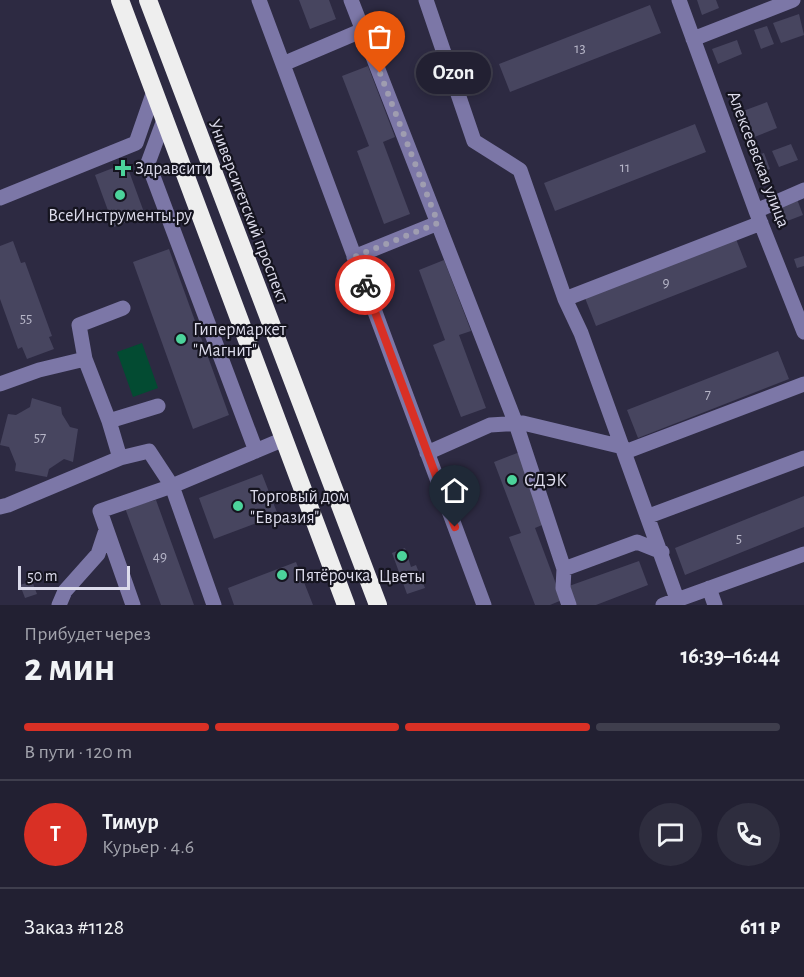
<!DOCTYPE html>
<html lang="ru">
<meta charset="utf-8">
<style>
body{margin:0;font-family:"Alegreya Sans",sans-serif;background:#2e2d3e;color:#f1f3f6;height:100vh;display:flex;flex-direction:column;font-size:22px;white-space:nowrap}
*{box-sizing:border-box;margin:0}
p{font-size:20px;color:#a2a3ac}
.icon{flex:none;width:33px;height:33px;fill:none;stroke:currentColor;stroke-width:2;stroke-linecap:round;stroke-linejoin:round}
.map{position:relative;height:605px;overflow:hidden}
.sheet{display:flex;flex-direction:column;background:#222032;flex:1}
.sheet>*{flex:none}
.scale{position:absolute;left:18px;bottom:15px;width:112px;box-sizing:border-box;padding-left:6px;border:3px solid #dcdbeb;border-top:0;font-size:16px;line-height:21px;white-space:nowrap;color:#dcdbeb;-webkit-text-stroke:4px #15141f;paint-order:stroke}
.pin{position:absolute;display:grid;place-items:center;width:51px;height:51px;color:#fff;margin:-62px -26px;border-radius:50% 50% 50% 0;rotate:-45deg;box-shadow:0 0 6px #0007}
.pin .icon{rotate:45deg}
.courier{position:absolute;display:grid;place-items:center;width:60px;height:60px;margin:-30px;border:4px solid #d93025;border-radius:50%;background:#fff;color:#222;box-shadow:0 2px 8px #0007}
.bubble{position:absolute;height:42px;border-radius:21px;background:#222032;box-shadow:0 3px 9px #0003,0 0 0 2px #3f3e4d;font-size:20px;font-weight:700;line-height:42px;text-align:center}
.head em{font-style:normal;font-weight:700}
.head div{display:flex;flex-direction:column-reverse}
.head{display:flex;align-items:center;justify-content:space-between;height:102px;padding:0 24px}
h1{font-size:39px;font-weight:700;line-height:45px}
.bar{display:grid;grid-template-columns:repeat(4,1fr);gap:9px 6px;align-content:center;height:72px;padding:0 24px}
.bar i{height:8px;border-radius:4px;background:#3f3e4d}
.bar .active{background:#d93025}
.bar p{grid-column:span 4}
.line{display:flex;align-items:center;gap:15px;padding:0 24px;border-top:2px solid #3f3e4d}
.line div{flex:1}
.round{display:grid;place-items:center;flex:none;width:63px;height:63px;border-radius:32px;background:#2e2d3e}
.map>svg:first-child{display:block}
</style>
<div class="map">
<svg width="804" height="605" viewBox="0 0 804 605">
<rect width="100%" height="100%" fill="#2d2a42"/>
<path fill="#034b32" d="M142,343l16,45 -25,9 -16,-45z"/>
<path fill="#47455f" d="M299,0h30l7,19 -26,10z
M697,0h19l3,8 -17,7z
M650,5l11,28 -151,59 -11,-28z
M799,14l5,21 -23,8 -8,-20z
M767,26l7,18 -13,5 -7,-19z
M737,40l5,14 -24,10 -6,-15z
M368,66l27,71 -12,5 27,72 -26,10 -27,-73 12,-5 -27,-70z
M767,102l10,26 -25,10 -9,-27z
M695,124l11,28 -151,59 -11,-28z
M791,144l7,16 -19,7 -7,-16z
M764,153l6,16 -10,4 -6,-17z
M126,163l19,52 -31,12 -19,-52z
M797,199l6,16 -21,8 -6,-15z
M736,239l11,28 -151,59 -11,-28z
M13,241l8,22 4,-1 27,74 -3,1 5,12 -27,10 -5,-12 -4,2 -18,-50v-53z
M169,249l60,166 -36,14 -60,-167z
M804,256v10l-7,2 -3,-9z
M444,260l27,71 -12,4 27,73 -25,9 -28,-72 12,-5 -26,-70z
M778,351l11,28 -151,59 -11,-28z
M32,398l29,9 1,7 8,13 8,2 -5,33 -9,-3 -15,10 -2,8 -32,-6 1,-7 -7,-17 -9,-2 8,-31 8,1 14,-8z
M520,452l27,71 -12,5 27,72 -12,5h-15l-26,-68 12,-4 -27,-71z
M262,474l16,41 -64,24 -15,-41z
M804,496v31l-119,48 -10,-27z
M156,500l38,105h-33l-36,-97z
M405,548l6,19 5,-2 9,23 -18,6 -15,-41z
M639,561l9,24 -52,20h-20l-7,-19z
M296,562l17,43h-79l-6,-17z
M32,581l5,13 -12,4 -5,-13z"/>
<g fill="none" stroke-linecap="round" stroke-linejoin="round">
<path stroke="#7c77a7" stroke-width="15" d="M259,0l225,605
M351,0l165,424 48,145 -1,19 6,17
M426,0l48,141 46,29 45,129 196,-76
M679,0l77,211 48,121
M693,39l100,-39
M283,64l80,-34
M165,117l-17,46 108,288
M0,198l136,-55 18,-52
M756,211l48,-21
M354,257l84,-34
M565,299l16,34 96,266
M0,384l39,-14 46,-11
M109,421l49,-15
M625,452l179,-68
M427,453l63,-28 33,-2 100,24
M120,458l29,-7 23,35 42,119
M0,507l8,-2 112,-47 -11,-37 -24,-62 -6,-34 44,-17
M649,516l155,-58
M564,569l73,-27 25,10
M709,588l6,17
M59,605l6,-14 33,-37 8,-24
M133,605l-33,-94 72,-25 112,-47
M663,605l141,-51"/>
<path stroke="#eee" stroke-width="18" d="M120,0l226,605
M148,0l230,605"/>
</g>
<g fill="none" stroke-linecap="round" stroke-linejoin="round">
<path stroke="#9f9db0" stroke-width="6" stroke-dasharray="0 10.8" d="M365,285l-11,-28 84,-34 -58,-150"/>
<path stroke="#d93025" stroke-width="8" d="M365,285l90,242"/>
</g>
<g fill="#4cd39b" stroke="#15141f" stroke-width="2">
<path d="M120 159h6v6h6v6h-6v6h-6v-6h-6v-6h6z"/>
<circle cx="120" cy="195" r="6"/>
<circle cx="181" cy="339" r="6"/>
<circle cx="512" cy="480" r="6"/>
<circle cx="238" cy="506" r="6"/>
<circle cx="402" cy="556" r="6"/>
<circle cx="282" cy="575" r="6"/>
</g>
<g text-anchor="middle" stroke-width="4.5" stroke-linejoin="round" paint-order="stroke">
<g font-size="15" fill="#b7b6c8">
<text x="580" y="53">13</text>
<text x="625" y="172">11</text>
<text x="666" y="287">9</text>
<text x="26" y="323">55</text>
<text x="708" y="399">7</text>
<text x="40" y="442">57</text>
<text x="739" y="543">5</text>
<text x="160" y="561">49</text>
</g>
<g font-size="18" fill="#dcdbeb" stroke="#15141f">
<text transform="translate(759 159) rotate(69)" y="6">Алексеевская улица</text>
<text transform="translate(249 211) rotate(69)" y="6">Университетский проспект</text>
</g>
<g font-size="18" fill="#dcdbeb" stroke="#15141f" text-anchor="start">
<text x="135" y="174">Здравсити</text>
<text x="120" y="221" text-anchor="middle">ВсеИнструменты.ру</text>
<text x="193" y="335">Гипермаркет<tspan x="193" dy="21">"Магнит"</tspan></text>
<text x="524" y="486">СДЭК</text>
<text x="250" y="502">Торговый дом<tspan x="250" dy="21">"Евразия"</tspan></text>
<text x="294" y="581">Пятёрочка</text>
<text x="402" y="582" text-anchor="middle">Цветы</text>
</g>
</g>
</svg>
<div class="scale">50 m</div>
<div class="pin" style="left:380px;top:73px;background:#ea580c"><svg class="icon" aria-label="bag" viewBox="0 0 24 24"><path d="M5 8h14l-1 12H6zM9 8a3 3 0 0 1 6 0"/></svg></div>
<div class="pin" style="left:455px;top:527px;background:#1f2937"><svg class="icon" aria-label="home" viewBox="0 0 24 24"><path d="M3 11l9-7 9 7M6 9v11h12V9"/></svg></div>
<div class="courier" style="left:365px;top:285px"><svg class="icon" aria-label="bike" viewBox="0 0 24 24"><circle cx="6" cy="16" r="4"/><circle cx="18" cy="16" r="4"/><path d="M6 16l4-8h5l3 8M10 8l3 8H6M13 5h3"/></svg></div>
<div class="bubble" style="left:416px;top:52px;width:75px">Ozon</div>
</div>
<section class="sheet">
<div class="head"><div><h1>2 мин</h1><p>Прибудет через</p></div><em>16:39–16:44</em></div>
<div class="bar"><i class="active"></i><i class="active"></i><i class="active"></i><i></i><p>В пути · 120 m</p></div>
<div class="line" style="height:108px"><b class="round" style="background:#d93025;color:#fff">Т</b><div><b>Тимур</b><p>Курьер · 4.6</p></div><a class="round"><svg class="icon" aria-label="chat" viewBox="0 0 24 24"><path d="M4 5h16v11H9l-5 4z"/></svg></a><a class="round"><svg class="icon" aria-label="phone" viewBox="0 0 24 24"><path d="M5 4h4l2 5-3 2q2 4 5 5l2-3 5 2v4C11 20 4 13 5 4z"/></svg></a></div>
<div class="line" style="height:78px"><div>Заказ #1128</div><b>611 ₽</b></div>
</section>
